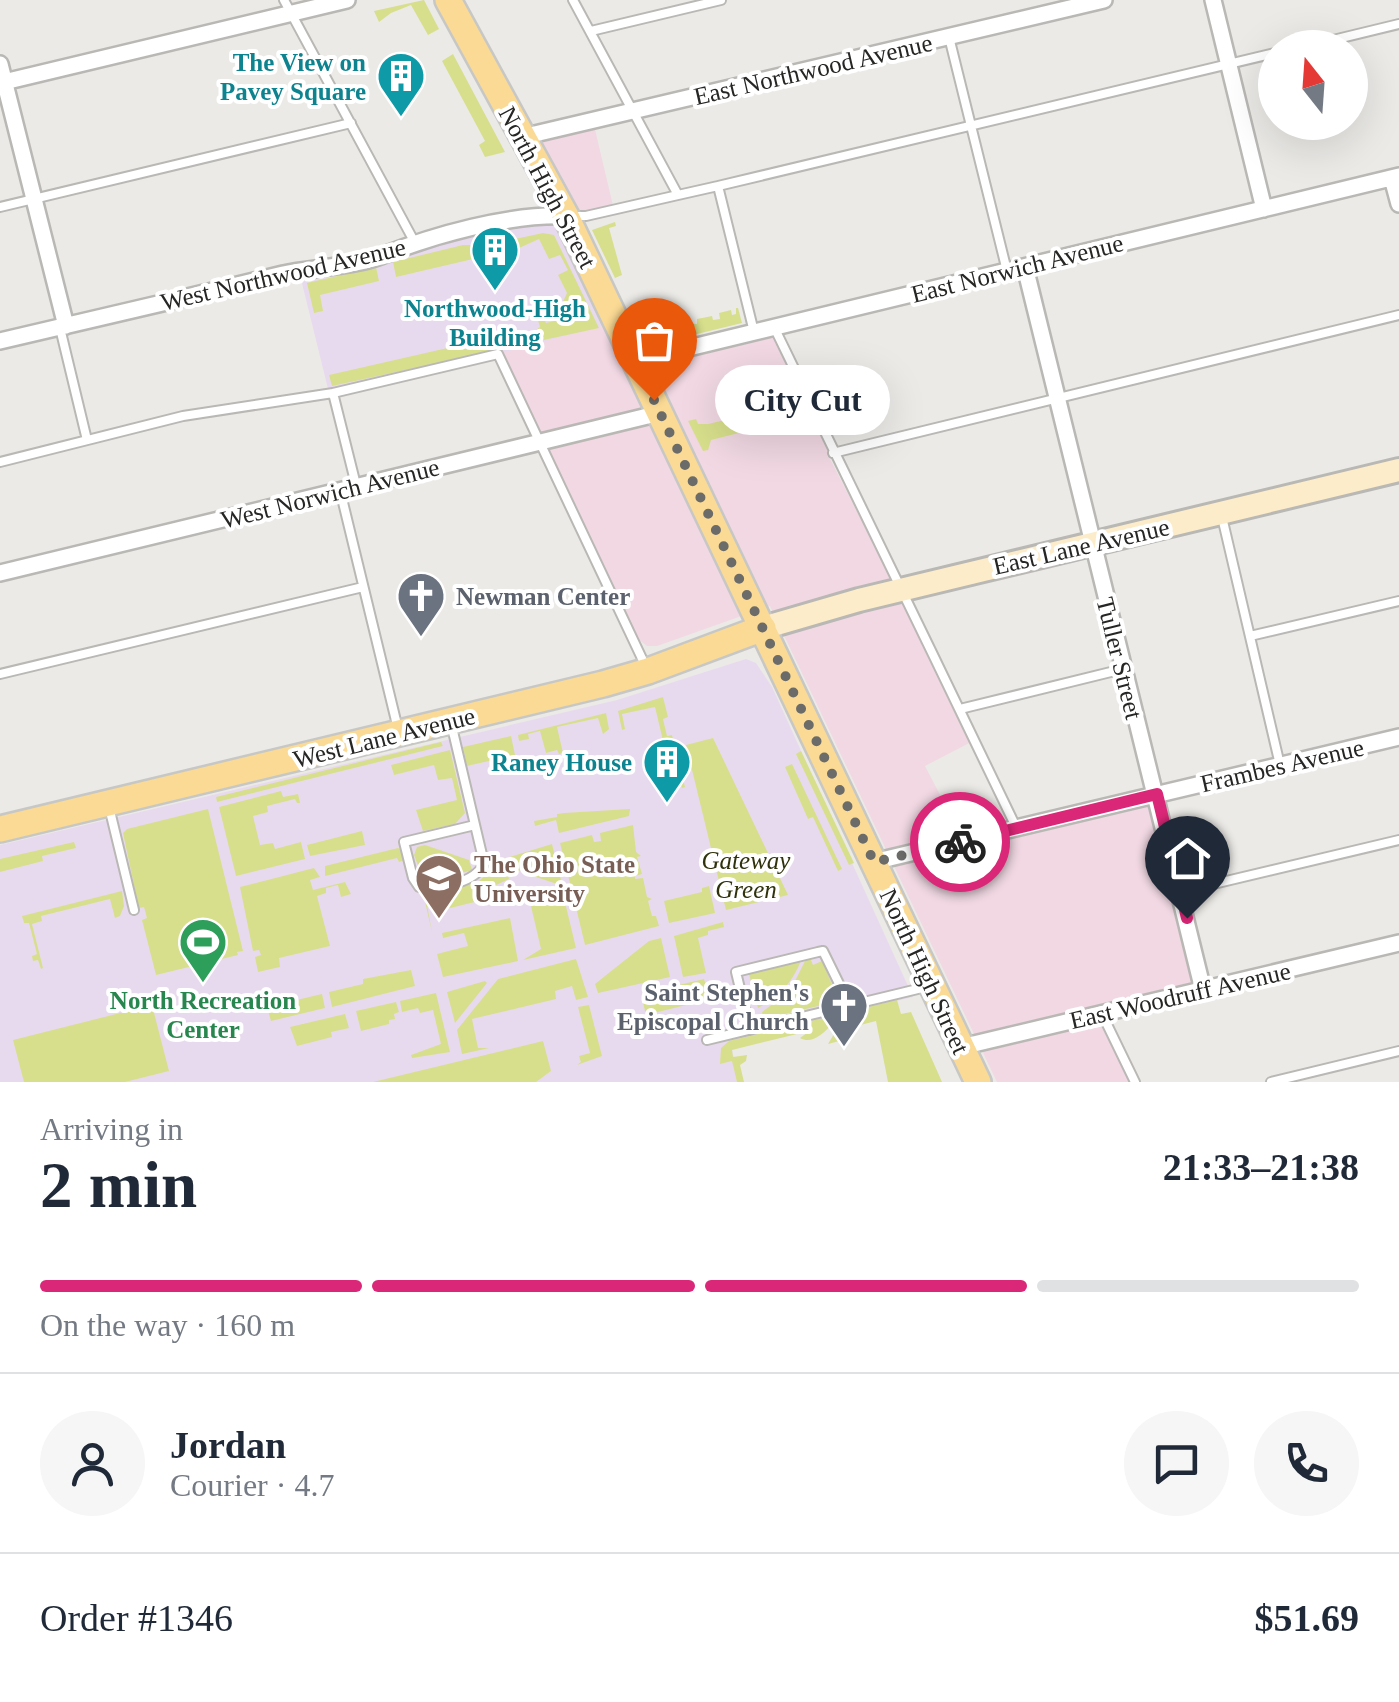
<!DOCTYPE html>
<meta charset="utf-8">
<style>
body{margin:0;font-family:Georgia,serif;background:#f6f6f7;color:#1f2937;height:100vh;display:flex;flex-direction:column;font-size:38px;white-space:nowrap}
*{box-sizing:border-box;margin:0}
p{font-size:32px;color:#747a83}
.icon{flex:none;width:55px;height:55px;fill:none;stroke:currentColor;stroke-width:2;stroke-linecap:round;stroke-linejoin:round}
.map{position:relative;height:1082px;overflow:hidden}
.side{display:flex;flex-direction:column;background:#fff;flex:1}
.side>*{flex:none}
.needle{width:65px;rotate:343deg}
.tools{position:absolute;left:1258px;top:30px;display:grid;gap:20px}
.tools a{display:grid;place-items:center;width:110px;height:110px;border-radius:50%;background:#fff;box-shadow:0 10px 40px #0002;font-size:50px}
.pin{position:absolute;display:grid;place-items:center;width:85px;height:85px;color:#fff;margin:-102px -42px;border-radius:50% 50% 50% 0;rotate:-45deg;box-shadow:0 0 10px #0007}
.pin .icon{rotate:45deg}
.courier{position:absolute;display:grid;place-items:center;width:100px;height:100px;margin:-50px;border:8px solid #db2777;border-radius:50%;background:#fff;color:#222;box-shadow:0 2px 12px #0007}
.bubble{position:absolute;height:70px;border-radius:35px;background:#fff;box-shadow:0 10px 40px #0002;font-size:32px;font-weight:700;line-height:70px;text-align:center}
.summary em{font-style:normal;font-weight:700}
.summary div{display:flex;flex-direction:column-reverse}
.summary{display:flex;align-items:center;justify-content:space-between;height:170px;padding:0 40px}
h1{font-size:65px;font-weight:700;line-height:75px}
.bar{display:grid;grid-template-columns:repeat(4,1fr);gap:15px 10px;align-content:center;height:120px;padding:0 40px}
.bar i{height:12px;border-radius:8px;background:#e0e1e3}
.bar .active{background:#db2777}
.bar p{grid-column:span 4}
.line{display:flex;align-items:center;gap:25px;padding:0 40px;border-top:2px solid #e0e1e3}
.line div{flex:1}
.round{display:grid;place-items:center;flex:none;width:105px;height:105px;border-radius:52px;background:#f6f6f7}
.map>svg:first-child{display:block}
</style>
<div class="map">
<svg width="1399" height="1082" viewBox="0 0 1399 1082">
<rect width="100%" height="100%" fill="#ebeae7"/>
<path fill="#f1d8e3" d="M593,121l21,89 -46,6 67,144 139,-33 60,128 -5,2 146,283 -50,26 38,73 194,-45 46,197 -102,22 32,69h-136l-227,-476 -113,40h-10l-10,-8 -87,-182 -7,-2 -45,-99 67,-139 -43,-79z"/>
<path fill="#e8daee" d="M566,216l51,106 -119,32 -169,39 -30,-122z
M746,659l10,4 16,24 141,310 -183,44 9,41h-739v-237l617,-145z"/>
<path fill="#d7df8c" d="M424,0l15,29 -11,6 -17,-30 -20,8 -12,9 -5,-11z
M453,54l52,98 -20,5 -6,-12 6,-4 -43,-80z
M615,222l1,4 -7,2 13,47 -7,3 -23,-48z
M543,233l11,2 45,93 -267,58 -3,-11 136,-31 -1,-6 6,-2 2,8 34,-9 1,3 14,-3 3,4 16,-12 -2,-7 6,-2 2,5 8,-2 13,-28 -9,-18 10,-5 -8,-15 -11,4 -10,-20 -33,15 -6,-11 -9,3 6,16 -5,1 -2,-8 -94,22 -3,-15 70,-17h24z
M376,267l3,14 -59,14 3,16 -9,2 -7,-30z
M736,308h2l4,15 -90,22 -2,-8 9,-2 -1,-6 13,-3 2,4 8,-2 -1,-4h17v-5l15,-3 1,4 7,-1 -1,-6 12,-3 1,5 4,-1z
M792,404l3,15 -84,21 -3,10 -5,1 -15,-30 8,-2 2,5h10z
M663,697l5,20 -5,2 4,17 5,-1 13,52 -3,1 -10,-40 -7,1 -10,-42 -33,7 3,15 -3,1 -4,-19z
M606,713l3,16 -6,5 -5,-16 -41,9 6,26 -4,1 -2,-4 -11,3 -6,-22 -12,3 1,5 -10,2 -1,-6z
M511,736l4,19 -48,11 -4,-19z
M713,738l75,157 -62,15 -40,-165z
M441,742l2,4 -226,56 -1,-5z
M450,750l15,63 -10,11 -32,7 -7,-21 41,-10 -5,-22 -14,2 -4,-15 -40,10 -3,-10z
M801,751l53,112 -5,2 -53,-111z
M792,764l50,105 -4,2 -25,-54 -5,2 -23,-52z
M281,791l2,6 15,-3 2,9h-3l-2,-4 -28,7 1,6 -15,4 7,29 13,-2 2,6 26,-7 4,17 -69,17 -17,-69z
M208,809l35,142 -6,1 1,3 -82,20 -14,-55 5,-2 -3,-11 -5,1 -16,-75 4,-4z
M630,809l-1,7 -70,17 -3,-13 -21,6 -1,-5 23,-4v-3l7,-1z
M633,825l3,27 5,4 -4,1 5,17 -7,2v3l8,-1 4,19 5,2 -4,2 4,15h4l3,10 -74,19 -12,-50 7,-4h-8l-12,-48 32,-8 2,7 7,-1 -1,-8z
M362,831l3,14 -55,11 -3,-11z
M74,842l2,6 -34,8 1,5 -43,11v-13z
M552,844l10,40 -2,1 -24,-8 -3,-10 -15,4 -25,-9z
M425,845l44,15 3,10 -41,12 -7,-1 -10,-26 3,-8z
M398,848l4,2 3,10 -6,2 -2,-4 -72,18v-10z
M314,868l6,9 -10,3 3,10 32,-8 6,12 -10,3 -3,-12 -12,3v5l-9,3 13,50 -51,12 1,9 -22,5 -3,-15 6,-2 -2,-5 -6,1 -13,-64z
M491,870l17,5 1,4 -24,11 2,9 -41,10 -3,-8 -16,4 5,27 -8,-35 54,-15z
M539,886l25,12 12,50 -53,12 18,-11 -14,-60z
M709,886l6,27 -46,10 -5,-22 38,-9v-4z
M122,891l2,15 -4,10 -5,2 -5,-19 -69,17 1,5 -10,3 11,44 -2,1 -3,-9 -5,1 -1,-5 5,-2 -8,-31h-5l-2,-7z
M510,918l8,43 -75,16 -6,-23 31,-8 -4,-13 -21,5 -1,-5z
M723,922l1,5 -16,4v4l-10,3 8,35 -23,4 -9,-41z
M661,938l9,39 -72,16 -3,-9 5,-4 49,-39z
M810,958l3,7 9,-4 17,40 -75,18 -2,-7 28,-21 16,-32z
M576,959l12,38 -12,3 -4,-14 -17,5 1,8 -84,20 6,29h11l-27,6 -5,-24 41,-51z
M801,961c-9,21 -22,37 -43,47l-9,-34z
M411,970l4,16 -83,21 -3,-15 34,-8v-5z
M704,979l6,20 -64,16 -5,-21z
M485,981l2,2 -32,40 -8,-31z
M436,993l14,59 -38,6 -1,-3 30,-11 -8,-34 -13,3 -2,-5 -16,4 -2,-11z
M322,994l3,14 -54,13 -4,-14z
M897,1000l4,14 10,-2 31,70h-54l-12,-61 -35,9 2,10 -15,4 12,-20 -7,-1c-9,10 -21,22 -33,15l11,-8 -1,-3 -13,7 -65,16 1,7 14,-2 -1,6 -6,4 4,17h-7l-5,-21 -12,3 1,-16 8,-7z
M396,1002l3,10 -5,2 1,5 -6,1v4l-28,7 -5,-20z
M152,1005l17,66 -44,11h-101l-11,-42z
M589,1005l13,51 -25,9 4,-3 -2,-6 11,-3 -12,-46z
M345,1014l4,14 -18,4 1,5 -35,9 -7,-19z
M543,1041l8,30 -15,11h-163z"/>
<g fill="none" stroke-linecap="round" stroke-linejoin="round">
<g stroke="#b9b8b5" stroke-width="12">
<path id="lane" d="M284,0l131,243
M573,0l105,195 40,-9 36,146
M591,31l130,-31
M949,37l58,234
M1300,48l99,-24
M718,186l557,-133
M0,207l351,-84
M570,216h16l92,-21
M774,327c81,167 162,333 242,500
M60,328l27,112
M333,393l23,92
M833,453l566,-138
M0,462l183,-46 150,-23 165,-39 148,313
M340,490l58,239
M1222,517l58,248
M1250,636l149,-35
M0,674l363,-87
M960,709l163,-40
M451,723l33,140c-7,19 -47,28 -65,24l-6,-9 -9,-36 71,-17
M109,807l25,103
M1180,892l219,-52
M1102,1014l33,68
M750,1030l-14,-58 82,-20 5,-1 27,55
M707,1040l219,-53
M1271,1082l128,-31"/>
</g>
<g stroke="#b9b8b5" stroke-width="20">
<path id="street" d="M1213,0l51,209
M0,64l66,262
M0,83l347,-83
M522,137l582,-137
M1392,178l7,26
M1025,267l178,723
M0,341c94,-22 189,-44 283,-67 29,-6 73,-8 98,-18 53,-21 127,-42 185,-40
M635,361l764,-185
M0,573l660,-160
M873,862l526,-125
M961,1047l438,-104"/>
</g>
<g stroke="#b9b8b5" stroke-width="28">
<path id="secondary" d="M763,628l96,-28 540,-130"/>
</g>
<g stroke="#c7c7c6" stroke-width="30">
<path id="primary" d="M448,0l118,216 412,866
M0,829l603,-145 45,-13 115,-43"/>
</g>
<use href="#lane" stroke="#fff" stroke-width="8"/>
<use href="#street" stroke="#fff" stroke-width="15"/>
<use href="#secondary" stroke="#fcecc9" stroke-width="22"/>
<use href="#primary" stroke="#fada94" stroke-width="25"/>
</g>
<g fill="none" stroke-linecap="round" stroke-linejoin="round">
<path stroke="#6b6b69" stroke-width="10" stroke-dasharray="0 18" d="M654,400l220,462 86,-20"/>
<path stroke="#db2777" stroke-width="12" d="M960,842l197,-48 30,124"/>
</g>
<defs>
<g id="building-pin" transform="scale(2.5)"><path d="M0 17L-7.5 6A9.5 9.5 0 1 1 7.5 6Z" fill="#0f9aa8" stroke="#fff"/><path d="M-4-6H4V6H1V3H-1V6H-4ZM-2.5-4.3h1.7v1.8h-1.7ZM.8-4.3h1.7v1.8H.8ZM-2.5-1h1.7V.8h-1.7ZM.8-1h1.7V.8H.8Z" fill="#fff"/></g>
<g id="church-pin" transform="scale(2.5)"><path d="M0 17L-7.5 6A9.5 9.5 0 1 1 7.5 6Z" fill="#6b7280" stroke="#fff"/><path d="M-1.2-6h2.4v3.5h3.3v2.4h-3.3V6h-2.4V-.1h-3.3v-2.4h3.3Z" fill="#fff"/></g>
<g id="university-pin" transform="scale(2.5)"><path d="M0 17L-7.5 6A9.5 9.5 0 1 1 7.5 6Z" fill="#8d6e63" stroke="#fff"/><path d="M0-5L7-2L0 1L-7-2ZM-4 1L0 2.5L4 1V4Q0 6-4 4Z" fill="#fff"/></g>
<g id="stadium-pin" transform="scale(2.5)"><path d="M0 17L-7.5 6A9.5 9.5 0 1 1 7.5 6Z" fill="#2e9e5b" stroke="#fff"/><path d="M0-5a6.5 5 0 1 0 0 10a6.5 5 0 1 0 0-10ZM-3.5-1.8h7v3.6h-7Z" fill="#fff"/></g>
</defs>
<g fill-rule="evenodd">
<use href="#building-pin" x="401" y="76"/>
<use href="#building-pin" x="495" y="250"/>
<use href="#church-pin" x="421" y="596"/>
<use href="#building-pin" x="667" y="762"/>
<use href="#university-pin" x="439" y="878"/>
<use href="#stadium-pin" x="203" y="942"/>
<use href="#church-pin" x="844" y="1006"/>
</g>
<g text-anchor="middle" stroke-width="8" stroke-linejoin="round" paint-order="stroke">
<g font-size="25" font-weight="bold" fill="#0d838f" stroke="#fff" text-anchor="end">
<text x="366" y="71">The View on<tspan x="366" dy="29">Pavey Square</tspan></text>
<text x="495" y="317" text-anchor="middle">Northwood-High<tspan x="495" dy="29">Building</tspan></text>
<text x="632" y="771">Raney House</text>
</g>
<g font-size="25" fill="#262625" stroke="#fff">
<text transform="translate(813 69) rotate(-13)" y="9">East Northwood Avenue</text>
<text transform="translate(548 187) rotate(62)" y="9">North High Street</text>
<text transform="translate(1017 268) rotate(-14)" y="9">East Norwich Avenue</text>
<text transform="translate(283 274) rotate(-13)" y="9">West Northwood Avenue</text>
<text transform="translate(330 493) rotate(-14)" y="9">West Norwich Avenue</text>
<text transform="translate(1081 546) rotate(-13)" y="9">East Lane Avenue</text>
<text transform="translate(1120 658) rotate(76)" y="9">Tuller Street</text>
<text transform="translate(384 737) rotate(-14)" y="9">West Lane Avenue</text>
<text transform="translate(1282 765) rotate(-13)" y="9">Frambes Avenue</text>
<text transform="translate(925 971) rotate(65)" y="9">North High Street</text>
<text transform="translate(1180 995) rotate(-13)" y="9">East Woodruff Avenue</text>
</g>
<g font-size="25" font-weight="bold" fill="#5b616d" stroke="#fff" text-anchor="start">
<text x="456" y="605">Newman Center</text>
<text x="809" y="1001" text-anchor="end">Saint Stephen's<tspan x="809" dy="29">Episcopal Church</tspan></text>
</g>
<g font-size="25" font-style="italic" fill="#2f320b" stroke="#fff">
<text x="746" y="869">Gateway<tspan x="746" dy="29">Green</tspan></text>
</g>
<g font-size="25" font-weight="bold" fill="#785e54" stroke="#fff" text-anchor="start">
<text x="474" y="873">The Ohio State<tspan x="474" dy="29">University</tspan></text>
</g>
<g font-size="25" font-weight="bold" fill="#27864d" stroke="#fff">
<text x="203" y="1009">North Recreation<tspan x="203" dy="29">Center</tspan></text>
</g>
</g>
</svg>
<div class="tools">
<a><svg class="needle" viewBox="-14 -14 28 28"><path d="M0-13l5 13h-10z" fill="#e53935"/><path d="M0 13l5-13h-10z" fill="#747a83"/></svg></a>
</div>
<div class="pin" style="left:654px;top:400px;background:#ea580c"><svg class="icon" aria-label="bag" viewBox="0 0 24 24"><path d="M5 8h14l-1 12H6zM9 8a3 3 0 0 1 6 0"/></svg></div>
<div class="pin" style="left:1187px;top:918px;background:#1f2937"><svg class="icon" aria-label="home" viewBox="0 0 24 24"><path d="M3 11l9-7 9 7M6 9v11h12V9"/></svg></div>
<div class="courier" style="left:960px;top:842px"><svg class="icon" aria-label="bike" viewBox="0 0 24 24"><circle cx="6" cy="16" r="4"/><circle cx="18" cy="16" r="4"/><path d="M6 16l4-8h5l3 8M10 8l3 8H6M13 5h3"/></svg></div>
<div class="bubble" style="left:715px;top:365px;width:175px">City Cut</div>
</div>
<section class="side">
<div class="summary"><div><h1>2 min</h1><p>Arriving in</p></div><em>21:33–21:38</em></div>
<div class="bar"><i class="active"></i><i class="active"></i><i class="active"></i><i></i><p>On the way · 160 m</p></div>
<div class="line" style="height:180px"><a class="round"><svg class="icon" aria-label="person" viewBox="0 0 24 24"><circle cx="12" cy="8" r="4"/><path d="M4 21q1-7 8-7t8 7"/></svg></a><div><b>Jordan</b><p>Courier · 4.7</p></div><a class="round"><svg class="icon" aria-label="chat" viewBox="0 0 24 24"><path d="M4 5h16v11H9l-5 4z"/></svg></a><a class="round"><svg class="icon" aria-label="phone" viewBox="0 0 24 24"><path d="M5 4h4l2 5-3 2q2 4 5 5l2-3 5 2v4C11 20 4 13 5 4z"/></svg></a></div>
<div class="line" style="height:130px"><div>Order #1346</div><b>$51.69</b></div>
</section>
